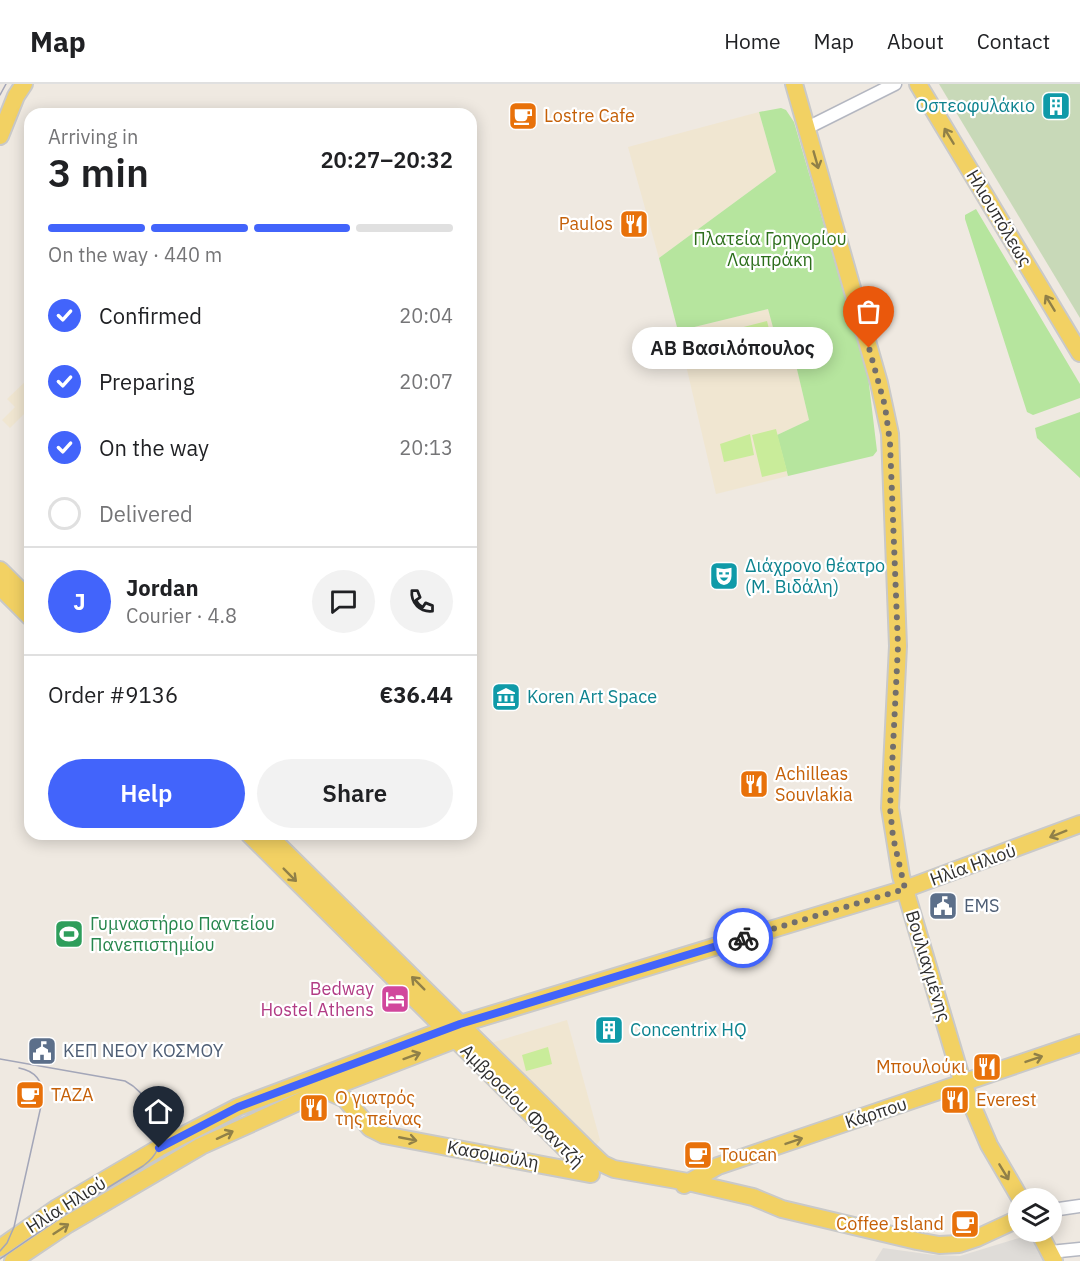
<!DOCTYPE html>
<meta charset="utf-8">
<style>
body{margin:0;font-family:"IBM Plex Sans",sans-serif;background:#f2f2f2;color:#202124;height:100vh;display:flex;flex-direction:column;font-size:22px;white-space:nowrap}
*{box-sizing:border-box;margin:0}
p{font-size:20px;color:#757577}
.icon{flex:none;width:33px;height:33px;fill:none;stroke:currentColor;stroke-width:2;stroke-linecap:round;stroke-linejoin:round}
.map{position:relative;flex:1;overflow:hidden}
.drawer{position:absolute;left:24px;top:24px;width:453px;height:732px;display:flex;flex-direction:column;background:#fff;border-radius:18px;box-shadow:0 3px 15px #0003}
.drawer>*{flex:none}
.controls{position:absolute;left:1008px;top:1104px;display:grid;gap:12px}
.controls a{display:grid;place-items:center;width:54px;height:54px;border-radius:50%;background:#fff;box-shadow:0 3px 15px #0003;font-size:30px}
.pin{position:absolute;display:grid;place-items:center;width:51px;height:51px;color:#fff;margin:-62px -26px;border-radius:50% 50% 50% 0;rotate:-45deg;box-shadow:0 0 6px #0007}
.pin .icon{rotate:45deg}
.courier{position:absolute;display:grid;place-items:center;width:60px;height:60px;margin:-30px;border:4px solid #4264fb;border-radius:50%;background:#fff;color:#222;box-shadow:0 2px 8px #0007}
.bubble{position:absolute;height:42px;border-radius:21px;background:#fff;box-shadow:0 3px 15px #0003;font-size:20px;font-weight:600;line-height:42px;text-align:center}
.overview em{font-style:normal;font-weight:600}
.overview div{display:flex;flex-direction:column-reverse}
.overview{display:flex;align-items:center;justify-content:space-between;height:102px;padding:0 24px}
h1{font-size:39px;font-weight:600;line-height:45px}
.bar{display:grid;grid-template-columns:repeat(4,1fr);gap:9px 6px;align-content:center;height:72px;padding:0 24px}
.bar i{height:8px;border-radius:4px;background:#e0e0e0}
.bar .current{background:#4264fb}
.bar p{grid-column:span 4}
.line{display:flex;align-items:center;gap:15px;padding:0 24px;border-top:2px solid #e0e0e0}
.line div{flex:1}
.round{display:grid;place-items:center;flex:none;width:63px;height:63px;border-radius:32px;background:#f2f2f2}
ol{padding:0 24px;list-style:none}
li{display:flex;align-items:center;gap:18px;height:66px}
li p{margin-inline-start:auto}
li .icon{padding:6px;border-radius:50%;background:#4264fb;color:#fff;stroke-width:4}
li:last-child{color:#757577}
li i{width:33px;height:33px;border:3px solid #e0e0e0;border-radius:50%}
.action{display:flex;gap:12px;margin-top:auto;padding:12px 24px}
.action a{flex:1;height:69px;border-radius:36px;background:#4264fb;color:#fff;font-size:24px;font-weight:600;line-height:69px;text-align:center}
.action a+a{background:#f2f2f2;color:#202124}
header{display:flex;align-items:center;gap:36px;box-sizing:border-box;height:84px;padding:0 30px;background:#fff;border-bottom:2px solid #e0e0e0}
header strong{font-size:28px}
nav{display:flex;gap:33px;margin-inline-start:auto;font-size:21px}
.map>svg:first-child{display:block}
</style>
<header>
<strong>Map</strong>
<nav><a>Home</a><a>Map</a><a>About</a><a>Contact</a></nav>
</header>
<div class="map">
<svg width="1080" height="1177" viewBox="0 0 1080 1177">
<rect width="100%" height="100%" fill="#efe9e1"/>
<path fill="#f0e6d1" d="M759,28l17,60 -117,86 -31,-111z
M768,225l13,44 -14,4 28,4 14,59 -32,15 11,41 -72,18 -38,-163z
M30,293v28l-5,4 2,2 -17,17 -8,-8 13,-13 -8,-8z
M567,936l33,120 -5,7 -8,-4 -96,-100z"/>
<path fill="#b6e59e" d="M781,24l5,2 8,12 74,254 9,75 -4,5 -85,20 -11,-41 32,-15 -14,-59 -19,5 -5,-1 -4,-8 13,-4 -12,-44 -90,22 -19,-73 117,-86 -17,-60z
M976,125l104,175v14l-47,17 -6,-3 -62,-193v-4z
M1080,328v66l-43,-40 -2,-10z"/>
<path fill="#c8d9b8" d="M939,0h141v234z"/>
<path fill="#c9ec9a" d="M767,237l5,20 -38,10 -6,-20z
M776,345l11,42 -25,6 -10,-42z
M750,350l4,21 -30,7 -4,-18z
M548,963l4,17 -26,7 -4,-16z"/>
<path fill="#dfdcd8" d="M1029,1151h4l14,26h-172l8,-13 51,7 26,1z"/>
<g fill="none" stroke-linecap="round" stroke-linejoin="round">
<g stroke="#b4b7c1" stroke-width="15">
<path id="minor" d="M807,44l88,-44
M1052,1126l28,-4
M1050,1168l30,-3"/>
</g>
<g stroke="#c9c9c9" stroke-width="20">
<path id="major" d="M794,0l85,299 11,51 8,212 -8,162 11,68 62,208 26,61 31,53
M918,0l162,269
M0,52l16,-40 8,-12
M0,486l30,30
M0,503l30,30
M249,750l342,340
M267,750l320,315 16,15 11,5 74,13 65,15 29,12 135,32 22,4 20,-1 18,-6 41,-19
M325,1006l20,9 25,29 14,7 206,39
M684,1101l34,-19 362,-123
M1039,1148l15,29
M0,1164l57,-40 102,-60 79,-41 222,-83 445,-135 175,-65
M13,1177l55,-37 133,-78 124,-56 145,-56"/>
</g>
<use href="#minor" stroke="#fff" stroke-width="12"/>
<use href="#major" stroke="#f2d163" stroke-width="16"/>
<path stroke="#a3a6b8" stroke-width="1.5" d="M0,11l6,-11
M0,975l125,22c20,10 42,45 33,67 -3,8 -8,13 -15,18l-73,45 -70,48
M0,1167l7,-8 7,-16 29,-130c0,-17 -8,-26 -24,-29"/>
</g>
<defs><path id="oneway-shaft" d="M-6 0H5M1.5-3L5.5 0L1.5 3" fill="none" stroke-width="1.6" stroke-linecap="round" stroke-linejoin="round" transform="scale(1.5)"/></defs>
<g stroke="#908048">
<use href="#oneway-shaft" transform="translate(949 52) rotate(-121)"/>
<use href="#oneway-shaft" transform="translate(816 76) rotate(74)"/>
<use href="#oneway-shaft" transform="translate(1050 219) rotate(-121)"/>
<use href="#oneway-shaft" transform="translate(1058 750) rotate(158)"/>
<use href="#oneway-shaft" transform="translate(290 791) rotate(45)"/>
<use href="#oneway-shaft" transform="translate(418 899) rotate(-135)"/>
<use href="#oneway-shaft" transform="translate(412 972) rotate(-20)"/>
<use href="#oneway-shaft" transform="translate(1034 975) rotate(-19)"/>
<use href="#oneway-shaft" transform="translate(225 1051) rotate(-25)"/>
<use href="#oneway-shaft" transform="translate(408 1055) rotate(11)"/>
<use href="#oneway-shaft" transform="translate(794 1057) rotate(-19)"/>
<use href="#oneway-shaft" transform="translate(1004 1088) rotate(59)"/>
<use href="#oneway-shaft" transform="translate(61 1145) rotate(-33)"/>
</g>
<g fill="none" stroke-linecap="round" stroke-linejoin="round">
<path stroke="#726f6d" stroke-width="6" stroke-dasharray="0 10.8" d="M743,854l162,-49 -12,-52 -3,-29 8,-162 -8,-203 -5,-37 -16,-58"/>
<path stroke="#4264fb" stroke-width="8" d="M159,1064l79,-41 222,-83 283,-86"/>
</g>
<defs>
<g id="building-square" transform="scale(1.5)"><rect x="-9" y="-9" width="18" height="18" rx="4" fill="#0f9aa8" stroke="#fff"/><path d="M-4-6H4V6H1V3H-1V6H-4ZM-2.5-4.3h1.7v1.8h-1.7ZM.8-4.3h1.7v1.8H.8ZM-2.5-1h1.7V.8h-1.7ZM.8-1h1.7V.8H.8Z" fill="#fff"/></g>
<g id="cafe-square" transform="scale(1.5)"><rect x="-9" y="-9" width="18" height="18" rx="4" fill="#e8710a" stroke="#fff"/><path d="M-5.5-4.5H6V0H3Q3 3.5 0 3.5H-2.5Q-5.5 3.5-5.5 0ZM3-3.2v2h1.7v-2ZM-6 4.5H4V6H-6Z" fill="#fff"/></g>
<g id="restaurant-square" transform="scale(1.5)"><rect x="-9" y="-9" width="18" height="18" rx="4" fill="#e8710a" stroke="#fff"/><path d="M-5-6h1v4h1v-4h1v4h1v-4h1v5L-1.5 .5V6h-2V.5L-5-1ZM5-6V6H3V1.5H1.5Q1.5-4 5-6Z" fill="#fff"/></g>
<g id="theatre-square" transform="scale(1.5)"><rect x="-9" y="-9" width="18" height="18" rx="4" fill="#0f9aa8" stroke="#fff"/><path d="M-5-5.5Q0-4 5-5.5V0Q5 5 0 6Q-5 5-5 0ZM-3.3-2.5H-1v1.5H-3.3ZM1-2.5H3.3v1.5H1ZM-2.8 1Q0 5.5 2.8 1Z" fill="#fff"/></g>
<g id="museum-square" transform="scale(1.5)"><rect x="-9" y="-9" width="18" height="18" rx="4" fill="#0f9aa8" stroke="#fff"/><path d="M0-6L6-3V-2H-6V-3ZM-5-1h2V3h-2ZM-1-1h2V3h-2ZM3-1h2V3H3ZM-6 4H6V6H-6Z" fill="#fff"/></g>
<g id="civic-square" transform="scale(1.5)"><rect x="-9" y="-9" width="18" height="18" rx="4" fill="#5c6f8a" stroke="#fff"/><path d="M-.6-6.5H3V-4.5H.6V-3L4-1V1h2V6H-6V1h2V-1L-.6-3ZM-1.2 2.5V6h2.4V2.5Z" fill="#fff"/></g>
<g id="stadium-square" transform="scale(1.5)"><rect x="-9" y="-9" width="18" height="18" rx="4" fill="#2e9e5b" stroke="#fff"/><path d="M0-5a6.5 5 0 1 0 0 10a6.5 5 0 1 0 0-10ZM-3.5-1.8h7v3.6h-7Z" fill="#fff"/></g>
<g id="hotel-square" transform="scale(1.5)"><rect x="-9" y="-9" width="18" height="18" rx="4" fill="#d1479c" stroke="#fff"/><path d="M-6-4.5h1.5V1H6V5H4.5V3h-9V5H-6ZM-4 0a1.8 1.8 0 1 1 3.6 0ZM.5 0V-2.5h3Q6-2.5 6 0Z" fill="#fff"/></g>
</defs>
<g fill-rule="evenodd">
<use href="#building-square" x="1056" y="22"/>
<use href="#cafe-square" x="523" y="32"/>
<use href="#restaurant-square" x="634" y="140"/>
<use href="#theatre-square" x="724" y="492"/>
<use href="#museum-square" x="506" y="613"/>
<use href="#restaurant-square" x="754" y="700"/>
<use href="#civic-square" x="943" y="822"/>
<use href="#stadium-square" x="69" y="850"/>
<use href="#hotel-square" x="395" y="915"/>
<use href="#building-square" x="609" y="946"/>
<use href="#civic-square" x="42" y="967"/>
<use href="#restaurant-square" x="987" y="983"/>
<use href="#cafe-square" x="30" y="1011"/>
<use href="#restaurant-square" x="955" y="1016"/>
<use href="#restaurant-square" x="314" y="1024"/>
<use href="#cafe-square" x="698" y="1071"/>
<use href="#cafe-square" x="965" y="1140"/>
</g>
<g text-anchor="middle" stroke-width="4.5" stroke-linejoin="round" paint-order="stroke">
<g font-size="18" fill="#0d838f" stroke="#fff" text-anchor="start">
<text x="1035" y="28" text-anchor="end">Οστεοφυλάκιο</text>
<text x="745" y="488">Διάχρονο θέατρο<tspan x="745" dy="21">(Μ. Βιδάλη)</tspan></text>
<text x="527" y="619">Koren Art Space</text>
<text x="630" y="952">Concentrix HQ</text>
</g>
<g font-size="18" fill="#c56008" stroke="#fff" text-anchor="start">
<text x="544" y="38">Lostre Cafe</text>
<text x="613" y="146" text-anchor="end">Paulos</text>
<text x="775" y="696">Achilleas<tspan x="775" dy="21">Souvlakia</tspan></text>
<text x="966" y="989" text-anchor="end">Μπουλούκι</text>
<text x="51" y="1017">ΤΑΖΑ</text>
<text x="335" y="1020">Ο γιατρός<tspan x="335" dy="21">της πείνας</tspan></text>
<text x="976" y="1022">Everest</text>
<text x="719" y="1077">Toucan</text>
<text x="944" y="1146" text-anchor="end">Coffee Island</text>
</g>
<g font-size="18" fill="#2e2e2e" stroke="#fff">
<text transform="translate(999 134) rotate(59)" y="6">Ηλιουπόλεως</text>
<text transform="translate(973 781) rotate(-20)" y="6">Ηλία Ηλιού</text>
<text transform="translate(928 882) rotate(73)" y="6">Βουλιαγμένης</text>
<text transform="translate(522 1022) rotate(45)" y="6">Αμβροσίου Φραντζή</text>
<text transform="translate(876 1029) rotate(-18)" y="6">Κάρπου</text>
<text transform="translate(493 1071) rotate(10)" y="6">Κασομούλη</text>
<text transform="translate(66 1121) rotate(-32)" y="6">Ηλία Ηλιού</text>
</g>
<g font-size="18" fill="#2c6e1b" stroke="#fff">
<text x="770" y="161">Πλατεία Γρηγορίου<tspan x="770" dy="21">Λαμπράκη</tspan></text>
</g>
<g font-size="18" fill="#4e5e75" stroke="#fff" text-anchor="start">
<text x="964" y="828">EMS</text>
<text x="63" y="973">ΚΕΠ ΝΕΟΥ ΚΟΣΜΟΥ</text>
</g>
<g font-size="18" fill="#27864d" stroke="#fff" text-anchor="start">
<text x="90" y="846">Γυμναστήριο Παντείου<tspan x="90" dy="21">Πανεπιστημίου</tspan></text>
</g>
<g font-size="18" fill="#b23c85" stroke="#fff" text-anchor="end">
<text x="374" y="911">Bedway<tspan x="374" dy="21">Hostel Athens</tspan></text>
</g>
</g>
</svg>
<div class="controls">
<a><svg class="icon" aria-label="layers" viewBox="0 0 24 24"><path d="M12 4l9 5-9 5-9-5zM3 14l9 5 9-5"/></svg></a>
</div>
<div class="pin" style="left:869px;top:264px;background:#ea580c"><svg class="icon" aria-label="bag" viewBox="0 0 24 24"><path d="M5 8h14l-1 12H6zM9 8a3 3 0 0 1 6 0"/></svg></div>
<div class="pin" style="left:159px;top:1064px;background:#1f2937"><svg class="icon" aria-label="home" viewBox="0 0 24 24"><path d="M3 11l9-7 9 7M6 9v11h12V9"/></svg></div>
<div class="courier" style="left:743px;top:854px"><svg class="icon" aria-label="bike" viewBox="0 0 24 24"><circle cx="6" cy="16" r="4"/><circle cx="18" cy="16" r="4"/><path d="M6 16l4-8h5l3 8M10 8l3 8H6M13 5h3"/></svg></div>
<div class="bubble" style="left:632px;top:243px;width:201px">ΑΒ Βασιλόπουλος</div>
<section class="drawer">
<div class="overview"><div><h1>3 min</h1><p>Arriving in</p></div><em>20:27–20:32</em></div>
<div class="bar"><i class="current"></i><i class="current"></i><i class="current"></i><i></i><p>On the way · 440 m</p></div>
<ol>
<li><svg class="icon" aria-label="check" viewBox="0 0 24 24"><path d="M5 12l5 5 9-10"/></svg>Confirmed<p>20:04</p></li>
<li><svg class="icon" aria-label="check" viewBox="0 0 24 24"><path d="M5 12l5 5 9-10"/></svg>Preparing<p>20:07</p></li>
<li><svg class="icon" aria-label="check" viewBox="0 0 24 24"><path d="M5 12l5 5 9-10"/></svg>On the way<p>20:13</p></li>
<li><i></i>Delivered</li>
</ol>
<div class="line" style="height:108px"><b class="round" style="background:#4264fb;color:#fff">J</b><div><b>Jordan</b><p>Courier · 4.8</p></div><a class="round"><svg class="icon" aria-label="chat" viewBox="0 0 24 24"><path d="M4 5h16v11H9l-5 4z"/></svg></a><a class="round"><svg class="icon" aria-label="phone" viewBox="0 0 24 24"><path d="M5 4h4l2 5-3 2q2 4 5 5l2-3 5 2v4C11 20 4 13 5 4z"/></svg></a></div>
<div class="line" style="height:78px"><div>Order #9136</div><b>€36.44</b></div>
<div class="action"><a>Help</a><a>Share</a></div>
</section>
</div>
